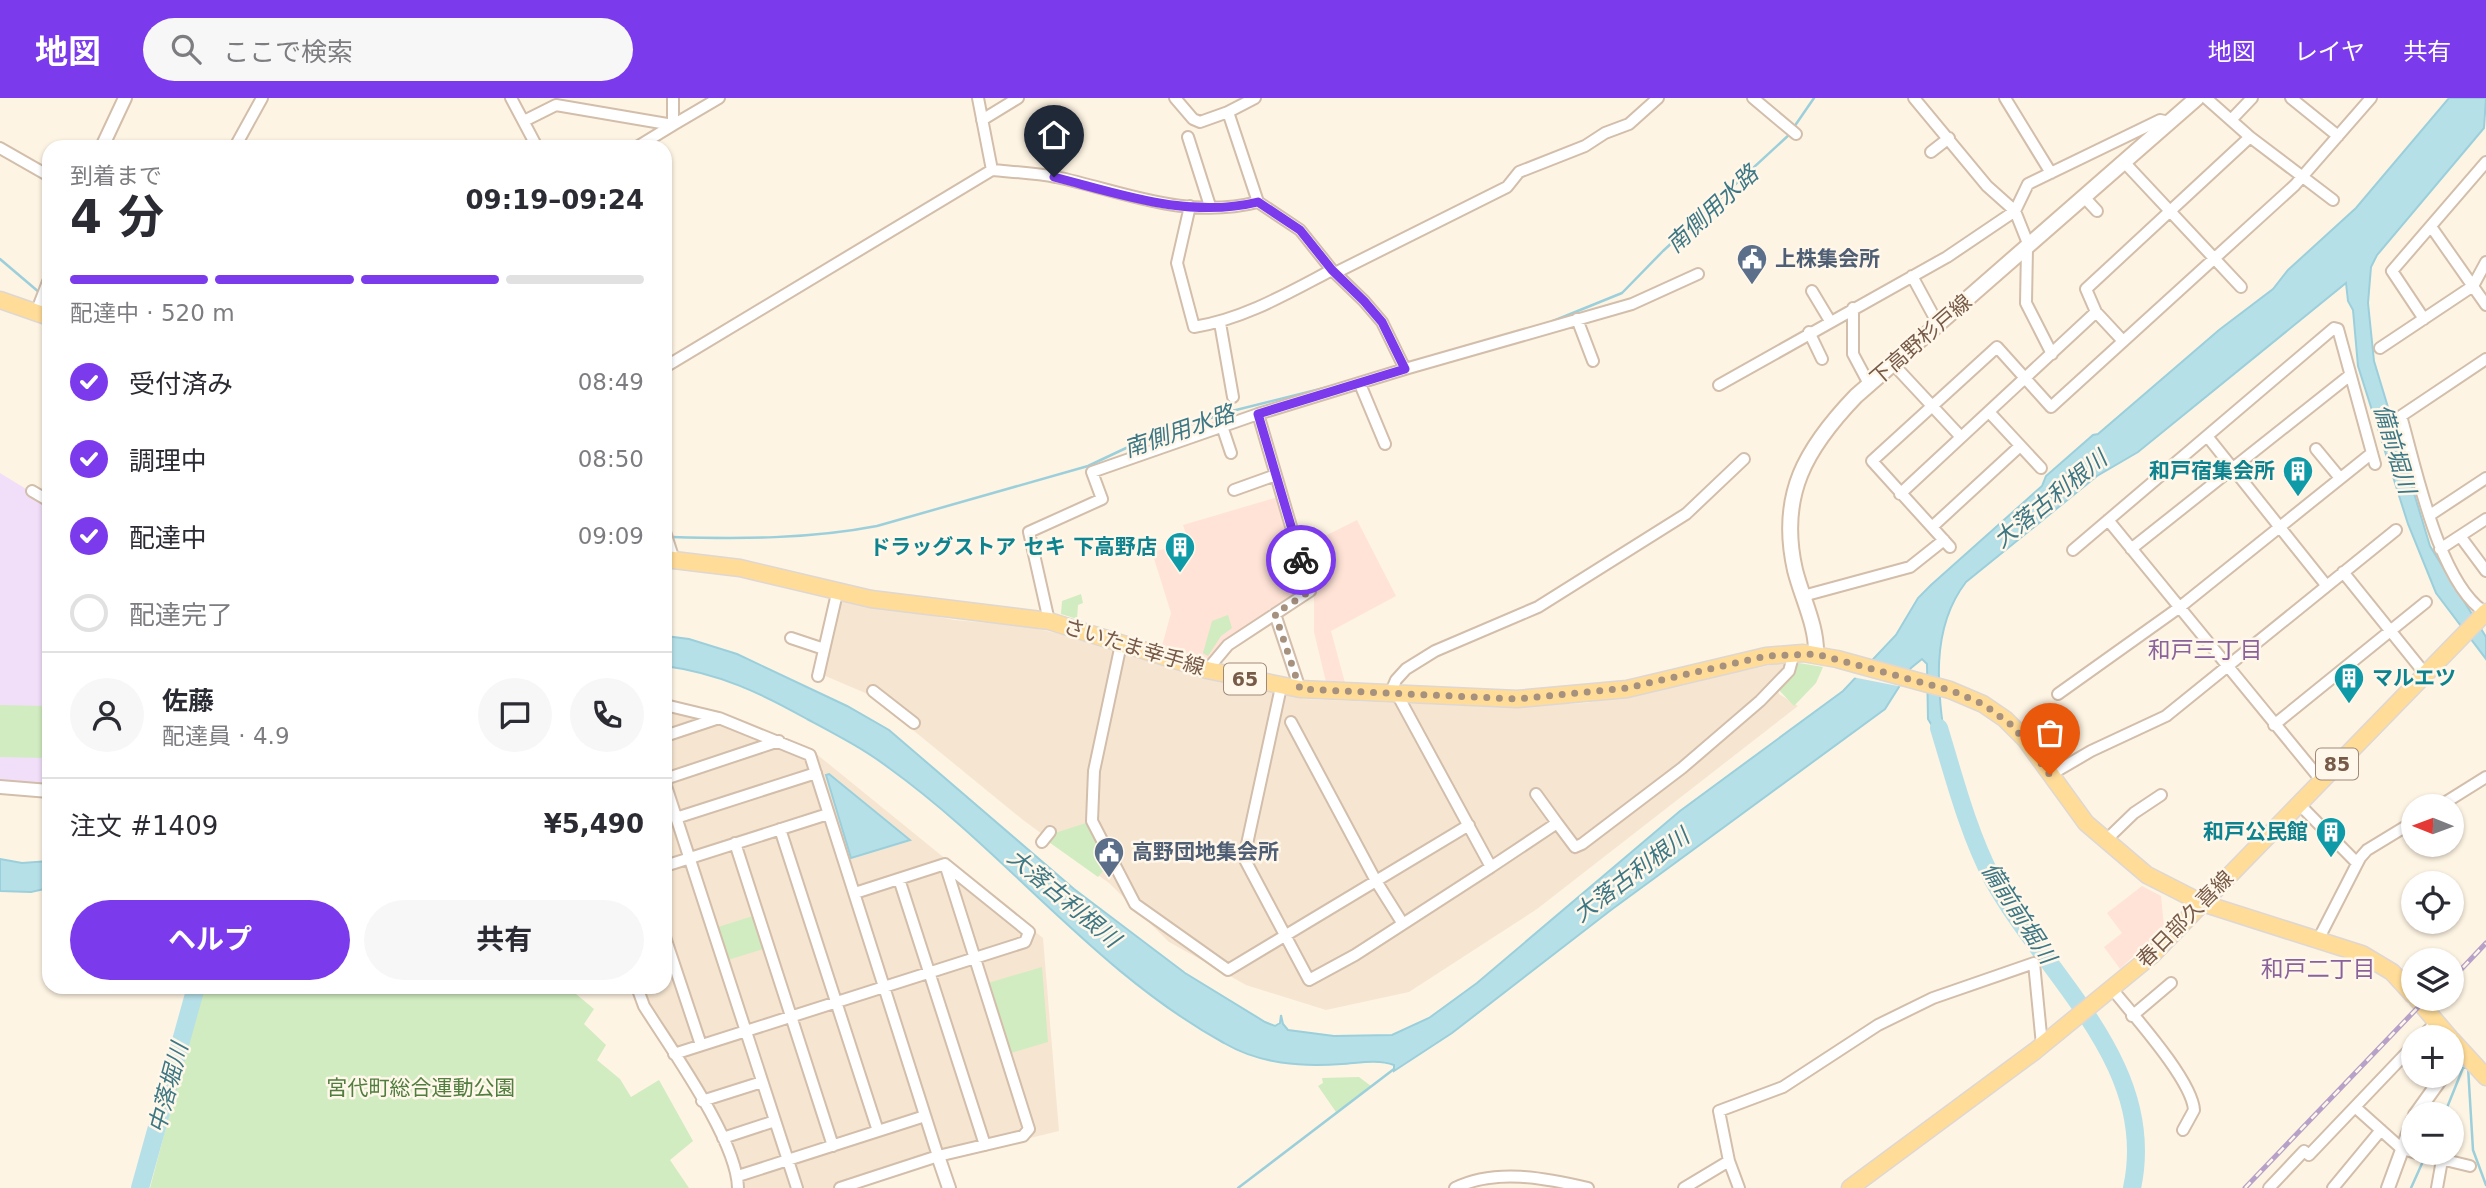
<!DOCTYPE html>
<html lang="ja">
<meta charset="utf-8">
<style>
body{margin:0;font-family:"DejaVu Sans","Noto Sans JP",sans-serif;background:#f7f7f7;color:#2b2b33;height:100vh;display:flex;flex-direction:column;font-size:26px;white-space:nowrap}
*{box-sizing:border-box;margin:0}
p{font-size:23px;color:#7c7c81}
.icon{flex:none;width:38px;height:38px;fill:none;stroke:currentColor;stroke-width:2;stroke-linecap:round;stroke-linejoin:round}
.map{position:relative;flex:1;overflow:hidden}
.panel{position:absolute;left:42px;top:42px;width:630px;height:854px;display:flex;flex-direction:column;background:#fff;border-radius:21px;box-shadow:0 2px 5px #0004}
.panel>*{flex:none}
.needle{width:46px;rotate:271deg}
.tools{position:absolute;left:2401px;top:696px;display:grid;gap:14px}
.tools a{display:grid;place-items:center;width:63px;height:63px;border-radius:50%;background:#fff;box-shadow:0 2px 5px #0004;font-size:35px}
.pin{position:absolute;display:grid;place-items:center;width:60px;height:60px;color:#fff;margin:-72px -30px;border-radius:50% 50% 50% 0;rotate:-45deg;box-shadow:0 0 7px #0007}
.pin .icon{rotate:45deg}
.courier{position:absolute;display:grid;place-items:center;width:70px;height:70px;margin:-35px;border:5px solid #7c3aed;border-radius:50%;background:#fff;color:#222;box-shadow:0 2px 9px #0007}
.headline em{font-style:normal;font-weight:700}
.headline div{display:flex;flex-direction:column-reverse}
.headline{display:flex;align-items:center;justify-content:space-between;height:119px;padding:0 28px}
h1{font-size:46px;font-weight:700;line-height:52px}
.bar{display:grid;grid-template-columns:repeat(4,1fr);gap:10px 7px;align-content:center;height:84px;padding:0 28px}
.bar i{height:9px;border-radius:5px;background:#e1e1e2}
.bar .on{background:#7c3aed}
.bar p{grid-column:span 4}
.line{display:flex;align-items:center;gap:18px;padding:0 28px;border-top:2px solid #e1e1e2}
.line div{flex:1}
.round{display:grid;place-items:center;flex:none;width:74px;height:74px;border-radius:37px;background:#f7f7f7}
ol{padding:0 28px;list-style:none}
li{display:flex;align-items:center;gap:21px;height:77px}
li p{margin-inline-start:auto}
li .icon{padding:7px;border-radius:50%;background:#7c3aed;color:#fff;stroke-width:4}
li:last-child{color:#7c7c81}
li i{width:38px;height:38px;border:4px solid #e1e1e2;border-radius:50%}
.primary-button{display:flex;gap:14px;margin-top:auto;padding:14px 28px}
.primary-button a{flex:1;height:80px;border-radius:42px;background:#7c3aed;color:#fff;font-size:28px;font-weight:700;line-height:80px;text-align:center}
.primary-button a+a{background:#f7f7f7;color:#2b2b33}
header{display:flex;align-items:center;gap:42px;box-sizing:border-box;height:98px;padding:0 35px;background:#7c3aed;color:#fff}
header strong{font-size:33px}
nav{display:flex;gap:38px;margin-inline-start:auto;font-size:24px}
.search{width:490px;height:63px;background:#f7f7f7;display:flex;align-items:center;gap:18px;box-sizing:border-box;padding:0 24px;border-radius:38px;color:#7c7c81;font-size:26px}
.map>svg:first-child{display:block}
</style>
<header>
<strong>地図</strong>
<div class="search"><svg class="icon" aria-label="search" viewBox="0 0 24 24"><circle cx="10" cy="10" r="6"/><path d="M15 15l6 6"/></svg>ここで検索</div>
<nav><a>地図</a><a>レイヤ</a><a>共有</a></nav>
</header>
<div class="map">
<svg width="2486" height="1090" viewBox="0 0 2486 1090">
<rect width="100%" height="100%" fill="#fef4e3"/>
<path fill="#f6e6d1" d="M842,501l113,21 69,6 142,31 103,27 35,15 192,8 90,-4 205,-42 -15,24 3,9 19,12 -261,203 -128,83 -83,18 -80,-25 -77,-43 -60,-59 -86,-63 -153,-125 -47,-20z
M665,599l108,36 41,19 229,186 16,193 -111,27 -90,30h-122v-9l-25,-56 -67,-112 -11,-24h32z"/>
<path fill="#ffe3d6" d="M1278,399l15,41 26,-9 4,8 34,-17 39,76 -65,35 14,52 -19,-1 -12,-50v-41l-102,70 -50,-15 9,-33 -19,-61 37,-9 -6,-18z
M2142,788l19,10 3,31 -44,42 -16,-22 18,-14 -15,-20z"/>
<path fill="#f1dffa" d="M0,375l49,30v284l-49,-4z"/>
<path fill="#d1ecc0" d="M1081,496l2,9 -5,2 -1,14 -16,-5 1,-13z
M1228,517l4,13 -11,8 -13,20 -5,-3 9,-32z
M1799,565l24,4 -7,16 -22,23 -16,-17z
M0,607l49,1 -2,52 -47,-1z
M1086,725l23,41 -11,13 -52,-37 3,-5z
M756,817l10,33 -38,12 -10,-33z
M1042,869l6,75 -37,11 -23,-70z
M203,889h357l16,7 18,15 -10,15 22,21 -9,15 23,19 11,18 28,-17 34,61 -23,19 19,28h-539z
M1359,979l12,9 -35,26 -18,-26 5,-3 -1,-5z"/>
<path fill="#b6e0e8" stroke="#9bcfdb" stroke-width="2" d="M2449,0h37l-2,30 -107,127 -6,12 -3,36 6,58 56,185 56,91v22l-50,-66 -28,-69 -50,-158 -5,-56 -5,-9 -2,-18 -208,169 -41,24 -131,106c-37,48 -28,110 -20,167l-18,-30 -1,-55 -5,-5 -11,9 -26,41 -274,201 -159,123 -58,38v-6c-17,-6 -35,-2 -52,-1 -41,3 -82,0 -118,-21 -129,-71 -217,-190 -335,-275 -25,-19 -54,-34 -82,-49 -46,-26 -89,-46 -142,-53v-30l24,3 48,15 110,52 42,24 185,159 111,84 80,49 10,4 5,-3 1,-8 2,9 5,6 46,6 58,-1 37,-17 48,-35 203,-172 163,-120 53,-56 22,-37 13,-13 111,-99 4,-10 47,-41 5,-1 121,-104 54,-41 15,-19 68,-62z
M829,676l81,66 -59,18 -25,-83z
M0,761l22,4 27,-2v27l-18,4 -31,-1z"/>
<path fill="#fef4e3" d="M1867,563l44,12 -8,14 -51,-10z"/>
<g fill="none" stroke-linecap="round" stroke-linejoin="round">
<path stroke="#9bcfdb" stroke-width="2.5" d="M1794,29l20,-29
M0,161l40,34
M1553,223l69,-28 41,-42 128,-118
M672,439c68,2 138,2 205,-11l211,-60 55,-26 89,-29 100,-25
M2468,969l5,83 13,35
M2444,1017l19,-47 5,-1
M1238,1090l156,-119
M2411,1090l13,-29"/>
<path stroke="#b6e0e8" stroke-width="18" d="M1939,630c15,49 29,104 53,150 54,99 167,186 140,310
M140,1090l56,-201"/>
<g stroke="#d2beab" stroke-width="14">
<path id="minor" d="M511,0l26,49
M1175,0l18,21 7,3 28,-10
M1753,0l43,36
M1914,0l73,88 28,25 14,35
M2005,0l46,75
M2206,0l44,39 83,63
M2291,0l47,38
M982,22l36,-22
M2231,22l21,-22
M524,23l32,-16 117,20 46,-27
M1188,39l22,69
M235,49l27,-49
M637,49l36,-22v-27
M0,50l49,28
M1931,54l18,-14
M2124,64l117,125
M992,72c21,2 43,3 64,7 69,15 130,43 202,25
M2084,99l13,14
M1190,108l-13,57 17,64c50,-8 94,-34 138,-57
M2432,130l54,77
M2027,150l-1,55 26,51
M1335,175l172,-86 12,-15 66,-26 20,-13 24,-9 29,-26
M1912,178l26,48
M1812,193l18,30
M1853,210v46l16,30
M1577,221l16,42
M2424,221l-32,-48 94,-109
M1220,225l13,74
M1809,234l13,27
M2123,243l-27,-29 -10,-23 164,-152
M2380,250l93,-62 13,-24
M2486,261l-85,57c15,52 38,168 85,197
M1893,266l68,73
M665,269l327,-197 -14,-72
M1405,271l227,-65 66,-30
M1360,286l25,60
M1719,287l228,-128 68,-46 13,-27 132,-64 10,2
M1989,314l52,56
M1222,328l9,27
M2207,338l119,149
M2316,351l24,29
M1234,392l42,-15
M32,393l17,10
M1900,396l196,-182
M2430,417l56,-37
M2108,422l213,260
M1932,429l88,-81
M665,434l9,28
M2460,438l26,35
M1950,449l-78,-86 125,-114 54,60 244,-222 76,-87
M2131,451l218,-173
M2440,451l46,-30
M2073,452l261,-222 4,1 37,135
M2343,474l83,103
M1803,498l107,-29 34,-27
M1275,516l25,75
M1049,523l-20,-89 73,-33 -10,-27 166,-58
M791,540l33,11
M1121,546l-27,127 -2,50 43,83 93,66 241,-145
M1207,572l21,-25 82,-54 -52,-177 147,-45 -23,-47 -18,-21 -32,-31 -32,-40 -42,-28 -30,-90 27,-14
M818,578l20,-87
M1281,589l-37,171 65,122 46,-25 136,-88 -94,-173
M873,593l41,32
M1390,596l6,-14 10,-11 29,-18 103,-44 148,-93 58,-55
M2058,596l122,-87 192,-154
M665,607l54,13 91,37 128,401
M1291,624l85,159 27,43
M2274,627l152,-123
M665,638l54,-18
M2050,677l41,-24 75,-35 230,-186
M665,681l114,-38
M665,685l132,405
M1536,696l21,29
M2298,705l59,60
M2438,709l48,-30
M676,720l140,-45
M780,731l98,302
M2105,743l29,-28 27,-18
M1042,744l8,-10
M735,745l98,303
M665,768l163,-52
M1491,769l66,-44 18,24 7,-3 100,-76 78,-67 29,-30 5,-18
M899,781l86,266
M665,839l36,108
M2319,840l41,-80 7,-8 46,-28
M637,889l7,19c27,43 93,134 94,182
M2113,892c20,25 79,90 81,120l-11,20
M2132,918l39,-33
M2421,940l15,-16
M674,956l351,-112 4,-10 -83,-67
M702,1003l60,-19
M2355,1009l47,42 11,3
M723,1040l52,-17
M2416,1055l54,13
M738,1078l187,-60
M840,1090l98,-32 85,-20 6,-7 -84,-265 -90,29
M1455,1090c40,-20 91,-10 133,0
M1684,1090l45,-27
M1739,1090l-10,-27 -10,-50 64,-24 95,-62 55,-27 101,-35 8,82
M2269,1090l35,-37 5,4 104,-109
M2333,1090l48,-58
M2437,1090l5,-28"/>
</g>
<g stroke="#d2beab" stroke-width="16">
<path id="tertiary" d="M102,49l23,-49
M37,215l12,-31
M0,689l49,4
M2452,968l7,-17
M2415,1017l28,-39
M938,1058l11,32
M2388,1090l25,-68"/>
</g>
<g stroke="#d5bea8" stroke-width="18">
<path id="secondary" d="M1816,556c1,-28 -14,-56 -21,-84 -17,-75 11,-122 61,-174l341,-298"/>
</g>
<g stroke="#ded7d3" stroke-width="19">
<path id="primary" d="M0,202l49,17
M665,461l75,9 131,31 178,22 158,49 93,19 217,10 110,-10 139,-33 37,-3 34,6 113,31 33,14 22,15 20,20 61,84 61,52 55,28 160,51 30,18 21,23
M2417,901l33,39
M2452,942l34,37
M1850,1090l185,-137 116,-95 335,-344"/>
</g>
<use href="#minor" stroke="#fff" stroke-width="10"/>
<use href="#tertiary" stroke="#fff" stroke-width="12"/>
<use href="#secondary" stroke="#fff" stroke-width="14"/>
<use href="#primary" stroke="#ffdc98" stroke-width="16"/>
<g stroke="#b7a1c8" stroke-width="5">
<path id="rail" d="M2452,881l34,-36
M2245,1090l181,-189"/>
</g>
<use href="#rail" stroke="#fff7ea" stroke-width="2.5" stroke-dasharray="8" stroke-linecap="butt"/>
</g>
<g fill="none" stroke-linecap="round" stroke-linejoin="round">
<path stroke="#a6907e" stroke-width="7" stroke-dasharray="0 12.6" d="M1301,462l9,31 -35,23 25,75 217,10 110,-11 139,-32 50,-2 134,36 33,14 31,23 36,48"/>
<path stroke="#7c3aed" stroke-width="9" d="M1054,79c66,17 135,42 204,25l42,28 32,40 32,31 18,21 23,47 -147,45 43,146"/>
</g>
<defs>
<g id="civic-pin" transform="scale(1.575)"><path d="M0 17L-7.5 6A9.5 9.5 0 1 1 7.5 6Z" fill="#5c6f8a" stroke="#fff7ea"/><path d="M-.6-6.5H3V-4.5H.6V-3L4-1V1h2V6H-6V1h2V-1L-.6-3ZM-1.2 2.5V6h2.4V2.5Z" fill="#fff"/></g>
<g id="building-pin" transform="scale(1.575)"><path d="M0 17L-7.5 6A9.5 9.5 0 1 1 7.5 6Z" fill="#0f9aa8" stroke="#fff7ea"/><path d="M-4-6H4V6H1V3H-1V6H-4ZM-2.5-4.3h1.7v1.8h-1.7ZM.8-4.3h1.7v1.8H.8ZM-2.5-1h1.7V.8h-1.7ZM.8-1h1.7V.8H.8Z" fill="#fff"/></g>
</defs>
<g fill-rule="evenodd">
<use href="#civic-pin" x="1752" y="161"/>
<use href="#building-pin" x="2298" y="373"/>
<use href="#building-pin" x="1180" y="449"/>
<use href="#building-pin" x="2349" y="580"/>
<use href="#building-pin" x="2331" y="734"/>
<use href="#civic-pin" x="1109" y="754"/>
</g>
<g text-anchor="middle" stroke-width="5" stroke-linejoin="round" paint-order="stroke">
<g fill="#fff7ea" stroke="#a08978" stroke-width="2">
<rect x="1224" y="565.5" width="42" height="31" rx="5"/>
<rect x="2316" y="650.5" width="42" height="31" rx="5"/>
</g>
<g font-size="19" font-weight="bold" fill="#775a47">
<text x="1245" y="588">65</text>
<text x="2337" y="673">85</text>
</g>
<g font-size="21" font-weight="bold" fill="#4e5e75" stroke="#fff7ea" text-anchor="start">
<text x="1775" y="168">上株集会所</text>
<text x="1132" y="761">高野団地集会所</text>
</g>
<g font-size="21" fill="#775a47" stroke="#fff7ea">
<text transform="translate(1921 242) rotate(-41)" y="7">下高野杉戸線</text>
<text transform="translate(1134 549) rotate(17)" y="7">さいたま幸手線</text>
<text transform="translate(2185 821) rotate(-45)" y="7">春日部久喜線</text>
</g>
<g font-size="21" font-weight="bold" fill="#0d838f" stroke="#fff7ea" text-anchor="end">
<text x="2275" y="380">和戸宿集会所</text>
<text x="1157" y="456">ドラッグストア セキ 下高野店</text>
<text x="2372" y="587" text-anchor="start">マルエツ</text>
<text x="2308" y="741">和戸公民館</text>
</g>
<g font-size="21" fill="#4f7e3e" stroke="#fff7ea">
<text x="421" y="997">宮代町総合運動公園</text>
</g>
<g font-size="23" font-style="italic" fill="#3c7785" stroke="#fff7ea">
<text transform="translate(1712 111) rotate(-43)" y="8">南側用水路</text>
<text transform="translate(1179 333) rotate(-19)" y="8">南側用水路</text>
<text transform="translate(2395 351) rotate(73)" y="8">備前堀川</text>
<text transform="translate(2050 401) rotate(-39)" y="8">大落古利根川</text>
<text transform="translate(1631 777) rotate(-37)" y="8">大落古利根川</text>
<text transform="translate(1064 800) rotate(40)" y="8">大落古利根川</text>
<text transform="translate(2019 815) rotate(57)" y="8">備前前堀川</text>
<text transform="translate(168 990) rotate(-75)" y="8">中落堀川</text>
</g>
<g font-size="23" fill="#8a629b" stroke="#fff7ea">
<text x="2205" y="560">和戸三丁目</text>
<text x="2318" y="879">和戸二丁目</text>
</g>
</g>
</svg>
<div class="tools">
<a><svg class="needle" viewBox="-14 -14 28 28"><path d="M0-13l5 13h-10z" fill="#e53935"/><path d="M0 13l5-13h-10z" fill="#7c7c81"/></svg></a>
<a><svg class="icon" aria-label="locate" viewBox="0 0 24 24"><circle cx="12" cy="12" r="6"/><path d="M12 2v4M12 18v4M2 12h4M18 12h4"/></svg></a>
<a><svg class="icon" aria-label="layers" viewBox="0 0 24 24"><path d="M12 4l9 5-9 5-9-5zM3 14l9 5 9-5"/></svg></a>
<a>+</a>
<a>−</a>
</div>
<div class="pin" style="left:2050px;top:677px;background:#ea580c"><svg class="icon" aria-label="bag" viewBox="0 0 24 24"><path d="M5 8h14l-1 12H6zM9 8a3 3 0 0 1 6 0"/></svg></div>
<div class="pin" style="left:1054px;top:79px;background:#1f2937"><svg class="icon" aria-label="home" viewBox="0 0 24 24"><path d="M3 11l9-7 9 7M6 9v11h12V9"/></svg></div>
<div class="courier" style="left:1301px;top:462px"><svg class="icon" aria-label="bike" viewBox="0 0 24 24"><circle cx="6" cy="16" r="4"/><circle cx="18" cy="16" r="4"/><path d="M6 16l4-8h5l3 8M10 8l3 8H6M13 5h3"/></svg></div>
<section class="panel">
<div class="headline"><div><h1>4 分</h1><p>到着まで</p></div><em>09:19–09:24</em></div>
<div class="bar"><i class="on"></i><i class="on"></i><i class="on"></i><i></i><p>配達中 · 520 m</p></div>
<ol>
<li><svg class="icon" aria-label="check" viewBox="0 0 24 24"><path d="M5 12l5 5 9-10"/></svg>受付済み<p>08:49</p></li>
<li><svg class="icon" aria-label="check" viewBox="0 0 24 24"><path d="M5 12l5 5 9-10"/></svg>調理中<p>08:50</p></li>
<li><svg class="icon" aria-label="check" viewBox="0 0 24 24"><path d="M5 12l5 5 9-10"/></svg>配達中<p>09:09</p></li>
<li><i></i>配達完了</li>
</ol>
<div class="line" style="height:126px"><a class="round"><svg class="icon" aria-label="person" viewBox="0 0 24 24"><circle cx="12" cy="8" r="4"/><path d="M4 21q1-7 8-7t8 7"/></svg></a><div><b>佐藤</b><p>配達員 · 4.9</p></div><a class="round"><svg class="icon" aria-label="chat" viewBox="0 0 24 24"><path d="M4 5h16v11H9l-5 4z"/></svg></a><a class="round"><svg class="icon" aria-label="phone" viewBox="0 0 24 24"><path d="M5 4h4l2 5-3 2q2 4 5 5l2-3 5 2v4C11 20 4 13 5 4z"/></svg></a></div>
<div class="line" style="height:91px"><div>注文 #1409</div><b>¥5,490</b></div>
<div class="primary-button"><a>ヘルプ</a><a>共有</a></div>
</section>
</div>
